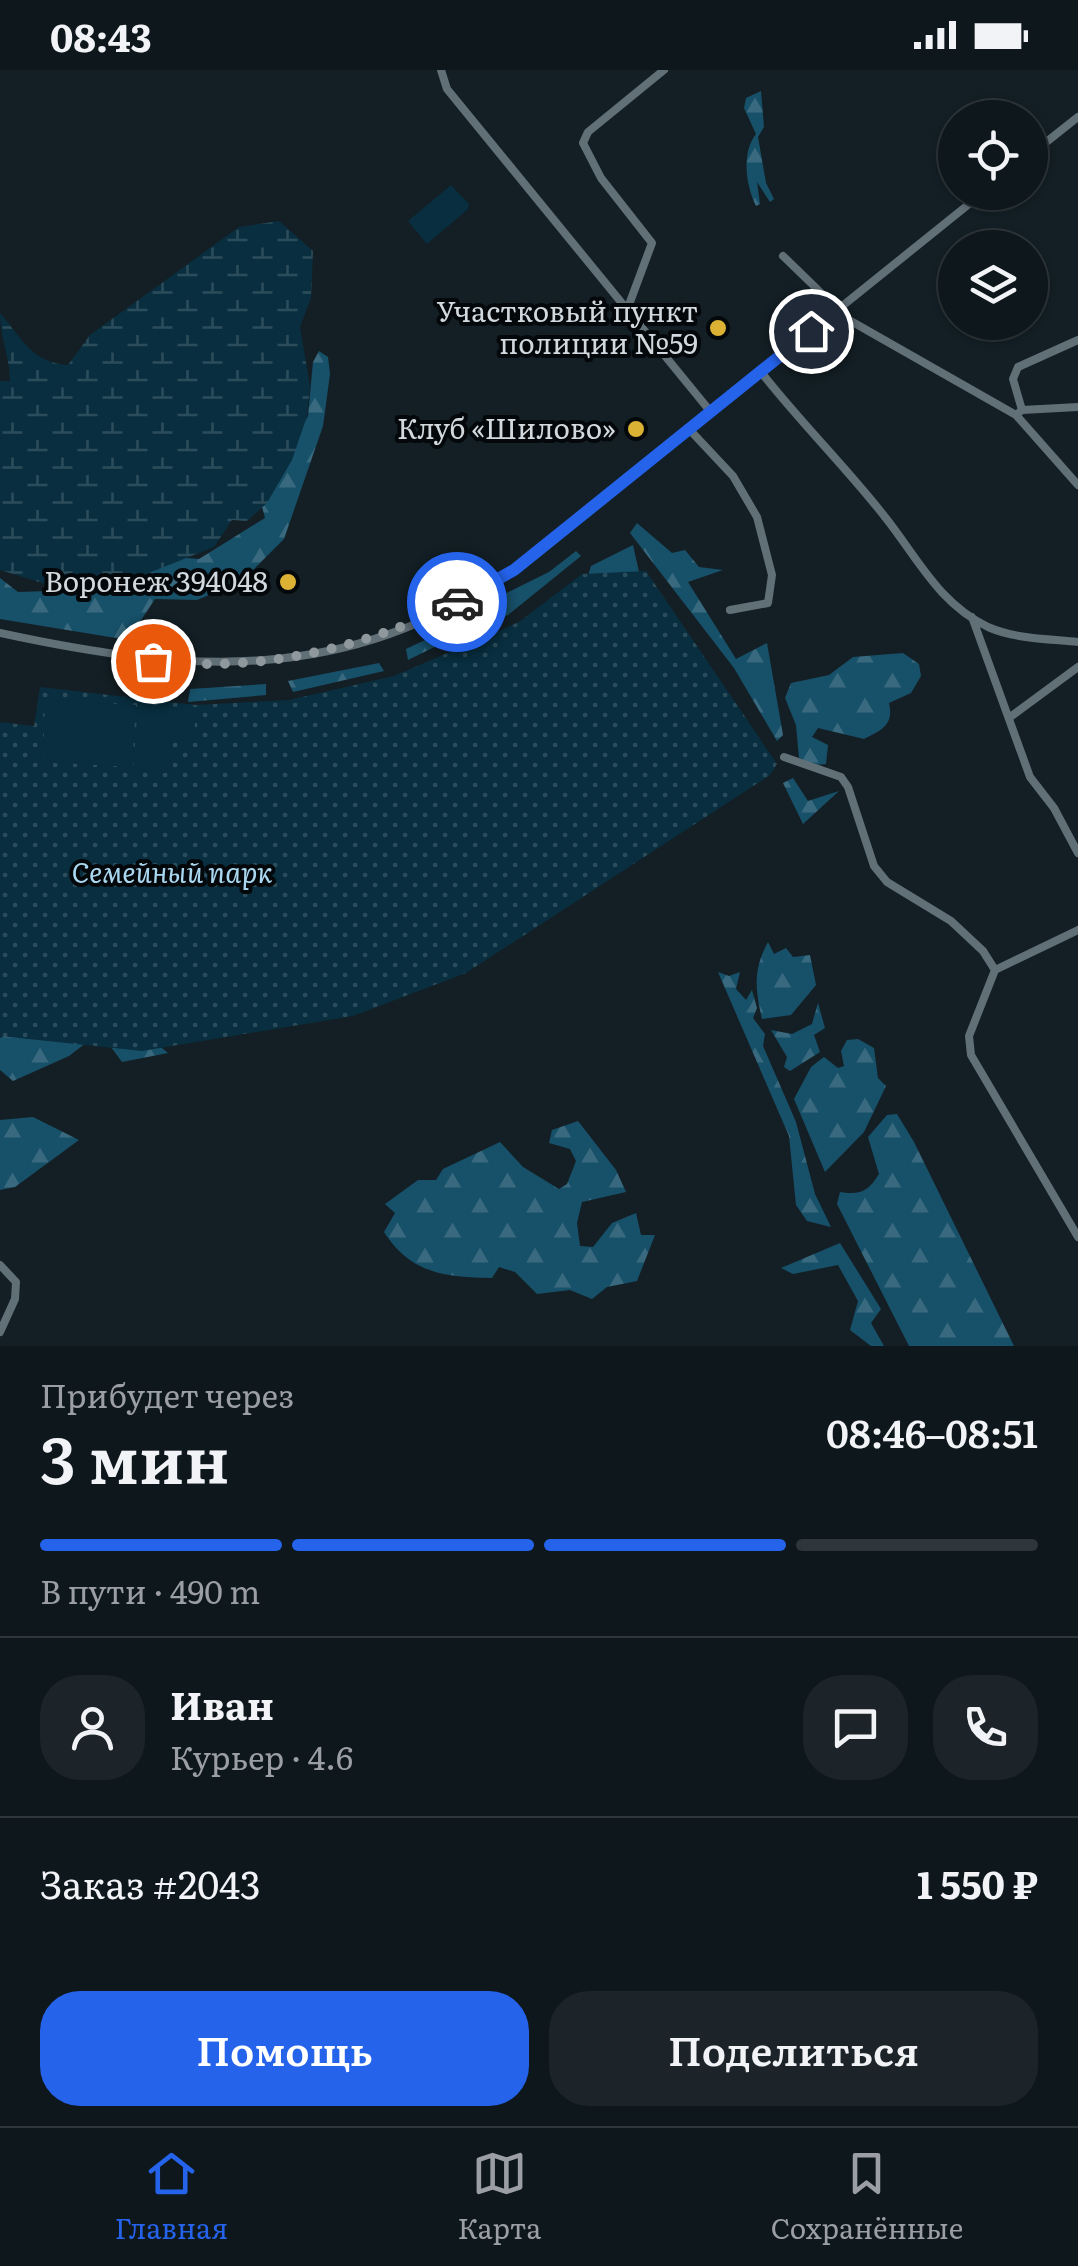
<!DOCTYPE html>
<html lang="ru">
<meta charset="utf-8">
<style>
body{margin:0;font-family:Literata,serif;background:#1c2429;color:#f1f3f6;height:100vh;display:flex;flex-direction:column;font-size:38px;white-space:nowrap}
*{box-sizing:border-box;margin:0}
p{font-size:32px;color:#9b9fa3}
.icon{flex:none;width:55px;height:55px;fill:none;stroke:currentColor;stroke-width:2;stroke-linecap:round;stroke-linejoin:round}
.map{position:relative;height:1276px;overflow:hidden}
.sheet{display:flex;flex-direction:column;background:#0e171c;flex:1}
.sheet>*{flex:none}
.controls{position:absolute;left:938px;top:30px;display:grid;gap:20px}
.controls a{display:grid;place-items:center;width:110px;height:110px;border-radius:50%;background:#0e171c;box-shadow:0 2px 8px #0004,0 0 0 2px #2e363b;font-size:50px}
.pin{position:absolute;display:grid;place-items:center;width:85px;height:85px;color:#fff;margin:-42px;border:5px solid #fff;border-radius:50%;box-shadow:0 2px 10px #0007}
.courier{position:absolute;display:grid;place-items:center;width:100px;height:100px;margin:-50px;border:8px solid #2563eb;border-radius:50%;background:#fff;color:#222;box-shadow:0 2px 12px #0007}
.headline em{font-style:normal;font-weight:600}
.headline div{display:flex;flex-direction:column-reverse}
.headline{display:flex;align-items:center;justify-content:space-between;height:170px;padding:0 40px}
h1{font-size:65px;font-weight:600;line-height:75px}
.bar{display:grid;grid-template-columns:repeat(4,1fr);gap:15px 10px;align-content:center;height:120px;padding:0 40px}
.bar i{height:12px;border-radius:8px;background:#2e363b}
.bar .selected{background:#2563eb}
.bar p{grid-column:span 4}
.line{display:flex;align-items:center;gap:25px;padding:0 40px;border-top:2px solid #2e363b}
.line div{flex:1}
.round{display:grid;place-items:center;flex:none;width:105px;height:105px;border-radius:40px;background:#1c2429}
.primary-button{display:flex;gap:20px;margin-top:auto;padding:20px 40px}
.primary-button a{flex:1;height:115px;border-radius:40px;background:#2563eb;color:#fff;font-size:40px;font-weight:600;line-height:115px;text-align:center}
.primary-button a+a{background:#1c2429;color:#f1f3f6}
.status{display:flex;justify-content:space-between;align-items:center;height:70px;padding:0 50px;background:#0e171c;direction:ltr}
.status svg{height:28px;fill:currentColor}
.dock{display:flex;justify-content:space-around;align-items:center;height:140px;border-top:2px solid #2e363b;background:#0e171c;font-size:28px;color:#9b9fa3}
.dock a{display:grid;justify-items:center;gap:5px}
.dock .selected{color:#2563eb}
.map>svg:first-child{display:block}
</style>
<div class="status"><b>08:43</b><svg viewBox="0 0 49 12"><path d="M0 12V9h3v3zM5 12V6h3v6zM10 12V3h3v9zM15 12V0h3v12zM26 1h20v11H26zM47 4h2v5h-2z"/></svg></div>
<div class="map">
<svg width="1078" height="1276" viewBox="0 0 1078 1276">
<defs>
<pattern id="forest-firs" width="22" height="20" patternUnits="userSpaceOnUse" patternTransform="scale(2.5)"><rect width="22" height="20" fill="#175069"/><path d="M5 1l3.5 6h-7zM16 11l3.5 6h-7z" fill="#38697e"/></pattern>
<pattern id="wetland-marsh" width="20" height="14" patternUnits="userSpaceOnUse" patternTransform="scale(2.5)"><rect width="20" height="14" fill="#082e3f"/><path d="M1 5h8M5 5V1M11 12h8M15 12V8" fill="none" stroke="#2b4c5a"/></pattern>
<pattern id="park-dots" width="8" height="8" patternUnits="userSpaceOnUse" patternTransform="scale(2.5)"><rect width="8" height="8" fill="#082e3f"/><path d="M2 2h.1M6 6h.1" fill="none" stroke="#2b4c5a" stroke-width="1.8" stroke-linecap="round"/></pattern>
</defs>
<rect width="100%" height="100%" fill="#131f25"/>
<path fill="url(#forest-firs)" d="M761,21l3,36 -6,10 8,46 8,16 -4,3 -13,-20 3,22 -4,2c-10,-20 -15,-53 0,-72l-12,-26 2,-10z
M319,281l9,6 2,17 -7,52 -39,113 -40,40 -30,14 -17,7 -42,-1 -27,41 -128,-21v-41l18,14 62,-2 21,-23 47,-12 51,4 66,-41 -5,-19 48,-83 5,-54z
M637,453l35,30 13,-3 14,17 24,3 -35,12 48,77 31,-16 16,92 -6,6 -43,-73 -104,-135z
M633,475l8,36 -55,2 5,-17z
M576,481l5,5 -73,59 -35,14 -1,-19 77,-38z
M461,553l2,10 -55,27 -2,-11z
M903,583l16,11 2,12 -10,17 -22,10c5,22 -7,27 -25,36l-46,-11 -6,9 16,8 -2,19 -11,1 -16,-7 -3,-33 -11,-27 6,-15 38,-8 24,-18z
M379,593l5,8 -91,21 -5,-11z
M266,614v11l-78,7 2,-13z
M793,708l15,23 31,-10 -36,33 -20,-41z
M768,872l6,12 12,-6 7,9 17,-2 6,30 -25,30 -29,4c-7,-30 -9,-50 6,-77z
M718,902l11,4 11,-4 -4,17 10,11 6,-10 5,18 -4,10 12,16 -2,12 33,76 19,72 16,33 -24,-6 -11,-16 -7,-69z
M818,933l7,25 -11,7 6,17 -30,19 -6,-4 3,-10 -16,-27 21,4 20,-10z
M31,945l121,25 16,13 -46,9 -22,-30 -31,24 -56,25 -13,-11v-32z
M858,969l16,9 4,30 8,8 -22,46 -39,40 -31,-73 17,-32 13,-10 14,11 6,-2 -3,-15 6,-11z
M897,1044l17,28 100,204h-105l-72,-142 3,-12c20,3 28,0 39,-18l-11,-37 19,-22z
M33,1047l46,23 -64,47 -15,3v-70z
M578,1051l38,49 10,22 -44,10 -5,21 3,23 13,1 19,-24 24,-10 5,22h14l-18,46 -30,6 -15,12 -22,-9 -33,4 -22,-22 -16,-5 -7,11c-47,-1 -81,-4 -108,-46l11,-19 -10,-9 33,-24h18l7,-11 57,-27 23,25 36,22 8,-5 9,-23 -6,-12 -21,-6 3,-13z
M840,1173l41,66 -10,14 13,23h-13l-21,-16 8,-29 -20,-36 -45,9 -12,-6z"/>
<path fill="url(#wetland-marsh)" d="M279,151l34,30 -2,47 -11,29 10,59 -3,30 -15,44 -25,43 -20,18 -15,-1 -18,27 -98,39 -67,-1 -49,-15v-189h10c0,-24 -10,-43 -10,-68 22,25 32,50 68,52l22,-30 149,-108z"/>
<path fill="url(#park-dots)" d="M646,501l131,193 -7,11 -304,198 -113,43 -211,35 -142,-15v-314l34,4 6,-39 156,18 93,-5 105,-24 125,-54 63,-48z"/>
<path fill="#082e3f" d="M451,115l18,19 -1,5 -41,35 -19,-23z
M45,630l91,5 -4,62 -89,-5z
M138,634l58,4 -2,30 -21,-2 -3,37 -37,-3z"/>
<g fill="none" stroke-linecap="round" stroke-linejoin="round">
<path stroke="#616f76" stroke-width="8" d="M441,0l6,19 263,322
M1030,85l48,-38
M783,186l66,64 167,95 62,70
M627,240l25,-67 -51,-65 -18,-35 5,-11 76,-62
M761,302c39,50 85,95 124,145 32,40 53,86 103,110 27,12 61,12 90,15
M1022,340l56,-3
M1016,345l6,-5 -9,-31 5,-12 60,-27
M688,358l45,48 24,41 15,58 -4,28 -38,7
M972,547l58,160 24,31 24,45
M0,563c189,41 345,52 514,-63l470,-378
M1009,648l69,-51
M784,687l57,20 7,10 26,79 13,16 64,39 32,30 12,19 -26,66 2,19 107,182
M995,900l83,-40
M0,1195l16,17 -1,17 -15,33"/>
</g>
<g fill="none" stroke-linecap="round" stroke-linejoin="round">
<path stroke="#8f989d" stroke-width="10" stroke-dasharray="0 18" d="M153,591c106,12 209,-12 304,-59"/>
<path stroke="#2563eb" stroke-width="12" d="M457,532l57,-32 297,-239"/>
</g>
<g fill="#dbb233" stroke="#04080b" stroke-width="4">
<circle cx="718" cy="258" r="10"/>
<circle cx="636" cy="359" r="10"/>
<circle cx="288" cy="512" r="10"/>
</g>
<g text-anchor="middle" stroke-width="8" stroke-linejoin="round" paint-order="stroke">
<g font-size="28" fill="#d2d9de" stroke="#04080b" text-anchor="end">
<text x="698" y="252">Участковый пункт<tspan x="698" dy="32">полиции №59</tspan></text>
<text x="616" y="369">Клуб «Шилово»</text>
<text x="268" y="522">Воронеж 394048</text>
</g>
<g font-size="28" font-style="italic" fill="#a9d7f0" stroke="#04080b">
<text x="172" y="813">Семейный парк</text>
</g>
</g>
</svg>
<div class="controls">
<a><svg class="icon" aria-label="locate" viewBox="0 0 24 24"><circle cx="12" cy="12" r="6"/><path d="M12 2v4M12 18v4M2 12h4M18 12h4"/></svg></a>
<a><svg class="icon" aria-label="layers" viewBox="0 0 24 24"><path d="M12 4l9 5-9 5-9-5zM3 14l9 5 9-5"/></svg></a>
</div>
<div class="pin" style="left:153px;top:591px;background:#ea580c"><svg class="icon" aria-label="bag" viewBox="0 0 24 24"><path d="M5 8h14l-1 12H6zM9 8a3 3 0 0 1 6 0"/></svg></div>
<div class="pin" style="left:811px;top:261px;background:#1f2937"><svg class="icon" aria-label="home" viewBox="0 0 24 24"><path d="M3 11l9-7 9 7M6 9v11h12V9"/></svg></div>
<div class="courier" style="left:457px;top:532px"><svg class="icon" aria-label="car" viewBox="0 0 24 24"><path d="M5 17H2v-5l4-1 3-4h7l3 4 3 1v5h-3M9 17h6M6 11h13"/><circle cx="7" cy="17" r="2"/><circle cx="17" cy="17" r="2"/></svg></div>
</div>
<section class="sheet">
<div class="headline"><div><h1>3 мин</h1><p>Прибудет через</p></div><em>08:46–08:51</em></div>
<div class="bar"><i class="selected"></i><i class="selected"></i><i class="selected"></i><i></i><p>В пути · 490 m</p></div>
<div class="line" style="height:180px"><a class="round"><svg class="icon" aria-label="person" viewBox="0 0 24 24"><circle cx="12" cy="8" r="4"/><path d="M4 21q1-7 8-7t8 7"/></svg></a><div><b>Иван</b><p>Курьер · 4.6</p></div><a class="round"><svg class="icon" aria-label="chat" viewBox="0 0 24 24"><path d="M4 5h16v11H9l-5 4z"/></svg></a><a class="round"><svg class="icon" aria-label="phone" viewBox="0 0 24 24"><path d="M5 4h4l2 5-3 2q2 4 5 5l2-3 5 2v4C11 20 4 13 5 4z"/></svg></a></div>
<div class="line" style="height:130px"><div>Заказ #2043</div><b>1 550 ₽</b></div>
<div class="primary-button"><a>Помощь</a><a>Поделиться</a></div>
</section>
<nav class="dock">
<a class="selected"><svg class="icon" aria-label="home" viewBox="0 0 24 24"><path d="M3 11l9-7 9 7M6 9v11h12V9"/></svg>Главная</a>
<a><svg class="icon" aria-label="map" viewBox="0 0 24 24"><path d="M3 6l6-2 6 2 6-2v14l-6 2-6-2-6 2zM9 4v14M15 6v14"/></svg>Карта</a>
<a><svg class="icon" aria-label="saved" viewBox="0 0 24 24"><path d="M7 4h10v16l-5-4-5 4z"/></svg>Сохранённые</a>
</nav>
